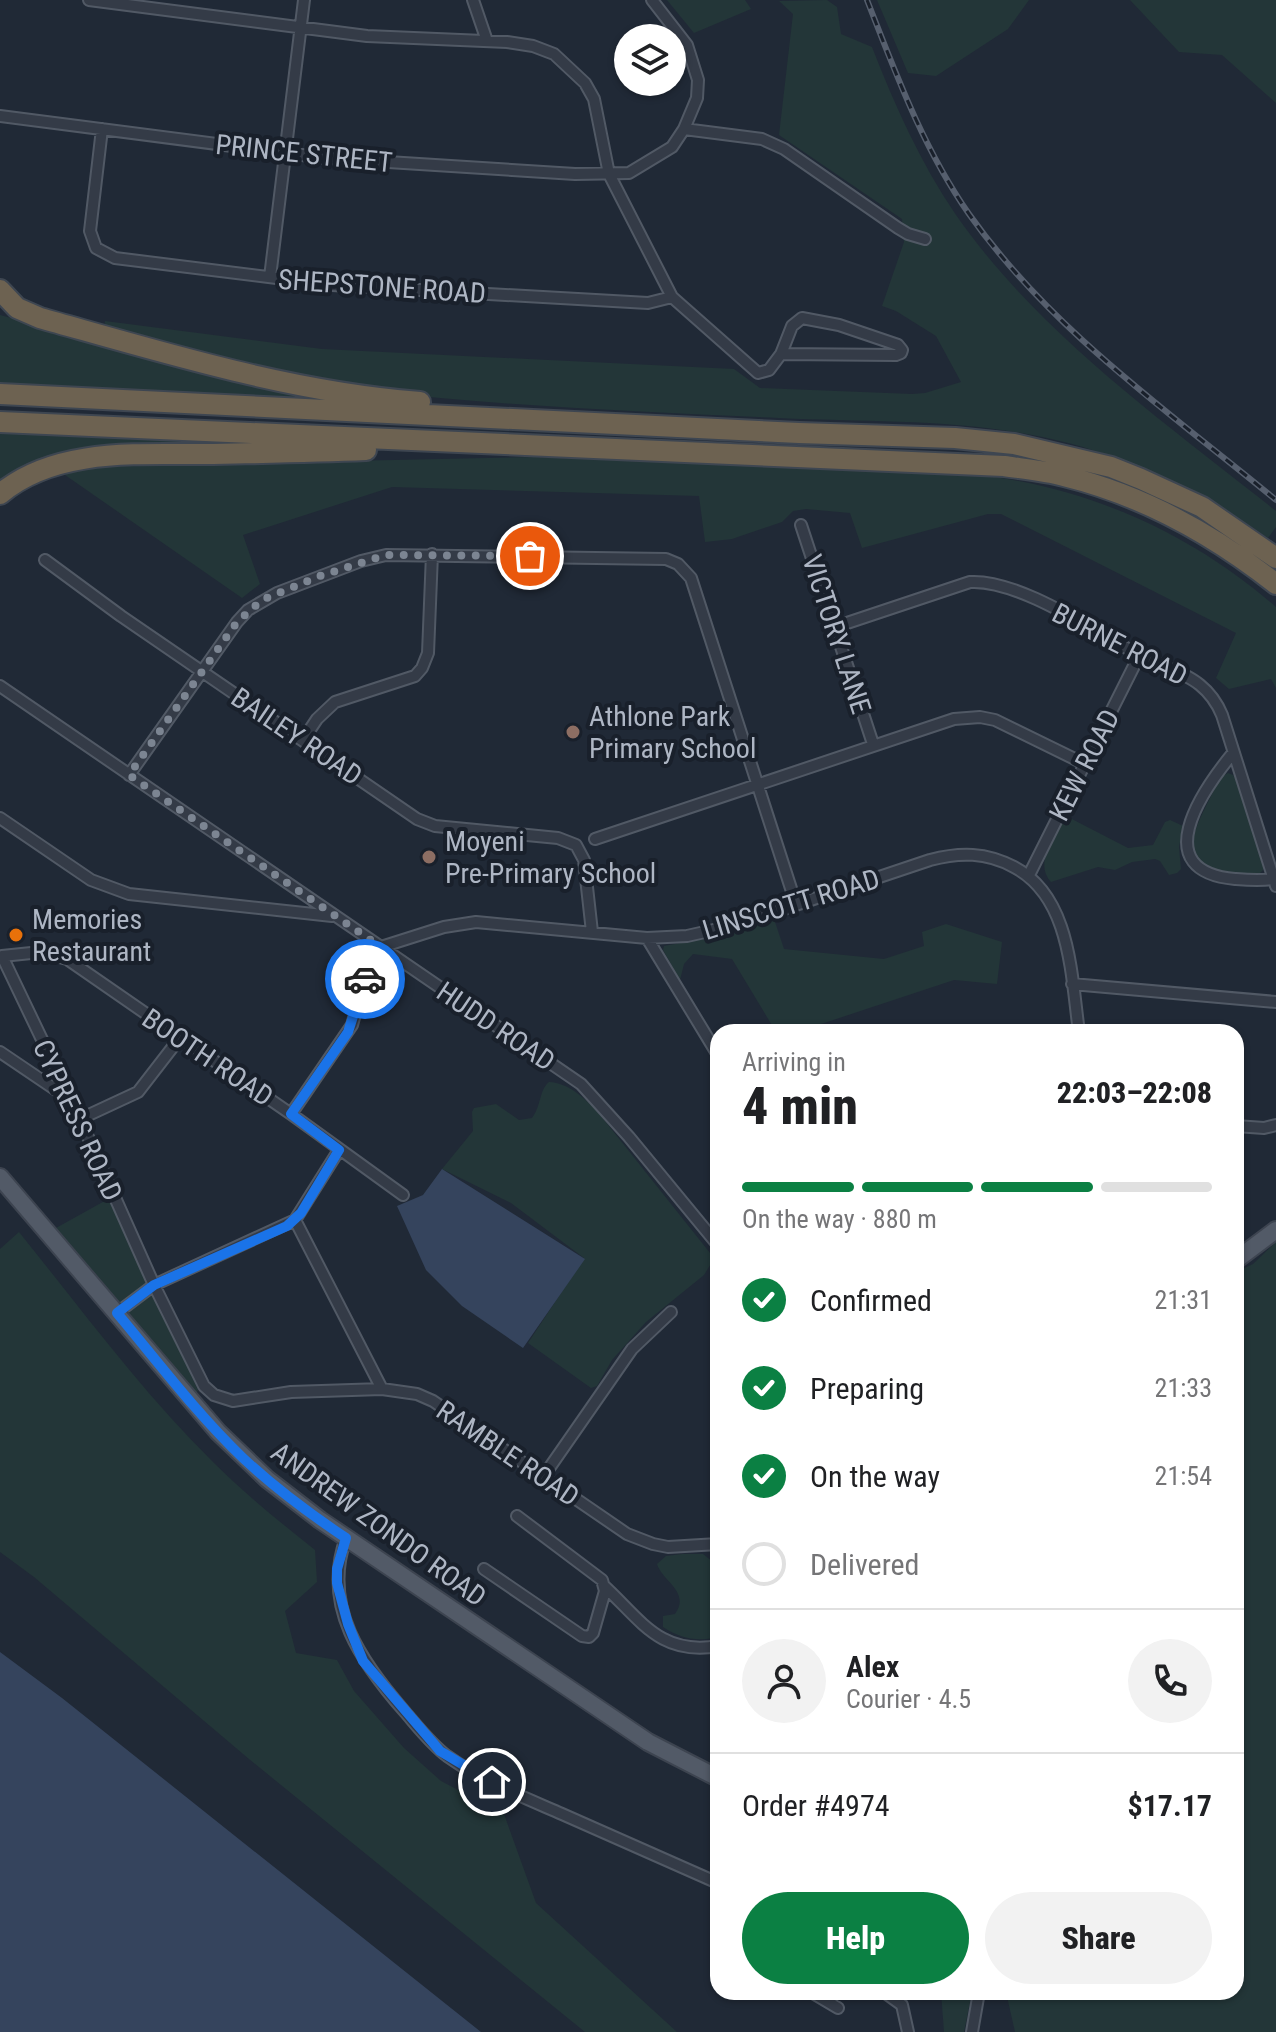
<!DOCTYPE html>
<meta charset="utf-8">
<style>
body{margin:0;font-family:"Roboto Condensed",sans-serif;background:#f2f2f2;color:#202124;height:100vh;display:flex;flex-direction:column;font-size:30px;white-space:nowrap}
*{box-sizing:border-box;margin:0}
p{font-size:26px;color:#757577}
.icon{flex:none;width:44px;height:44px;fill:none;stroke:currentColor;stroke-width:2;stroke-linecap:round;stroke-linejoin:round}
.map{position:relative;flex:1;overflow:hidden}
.sheet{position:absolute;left:710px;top:1024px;width:534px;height:976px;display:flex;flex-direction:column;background:#fff;border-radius:24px;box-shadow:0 2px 6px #0004}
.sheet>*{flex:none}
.buttons{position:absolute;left:614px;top:24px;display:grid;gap:16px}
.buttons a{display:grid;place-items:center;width:72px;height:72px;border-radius:50%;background:#fff;box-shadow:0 2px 6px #0004;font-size:40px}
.pin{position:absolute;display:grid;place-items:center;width:68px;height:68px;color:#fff;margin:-34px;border:4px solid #fff;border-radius:50%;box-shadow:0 2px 8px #0007}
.courier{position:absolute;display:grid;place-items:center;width:80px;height:80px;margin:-40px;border:6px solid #1a73e8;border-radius:50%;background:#fff;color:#222;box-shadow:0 2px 10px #0007}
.headline em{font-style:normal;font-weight:800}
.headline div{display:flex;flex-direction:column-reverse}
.headline{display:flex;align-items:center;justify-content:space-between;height:136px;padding:0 32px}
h1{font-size:52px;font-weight:800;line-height:60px}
.bar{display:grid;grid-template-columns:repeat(4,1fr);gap:12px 8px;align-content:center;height:96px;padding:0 32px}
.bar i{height:10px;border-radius:6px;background:#e0e0e0}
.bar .selected{background:#0b8043}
.bar p{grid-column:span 4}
.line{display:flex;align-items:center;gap:20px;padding:0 32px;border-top:2px solid #e0e0e0}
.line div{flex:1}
.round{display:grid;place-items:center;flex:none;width:84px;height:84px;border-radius:42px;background:#f2f2f2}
ol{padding:0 32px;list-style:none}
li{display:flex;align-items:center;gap:24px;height:88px}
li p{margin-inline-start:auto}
li .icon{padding:8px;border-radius:50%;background:#0b8043;color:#fff;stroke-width:4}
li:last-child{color:#757577}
li i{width:44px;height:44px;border:4px solid #e0e0e0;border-radius:50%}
.primary-button{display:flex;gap:16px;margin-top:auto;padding:16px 32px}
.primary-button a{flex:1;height:92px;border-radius:48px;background:#0b8043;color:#fff;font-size:32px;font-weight:800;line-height:92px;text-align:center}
.primary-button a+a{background:#f2f2f2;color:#202124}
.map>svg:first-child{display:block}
</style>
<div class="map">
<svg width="1276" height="2032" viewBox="0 0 1276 2032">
<rect width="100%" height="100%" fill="#202936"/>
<path fill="#233638" d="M667,0h78l6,9 -57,24z
M827,0l10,7 4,27 31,13c23,59 48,115 84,168 84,120 207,206 320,296v16l-8,11c-72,-50 -150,-87 -236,-103 -82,-16 -169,-13 -253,-17 -116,-5 -234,-10 -350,-21 -110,-11 -217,-41 -325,-67l1,-9 217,28 412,20 26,19 152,6 13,-1 36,-11 -25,-46 -40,-25 -14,-5 22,-64 -2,-23 -123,-84 14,-121 -14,-13z
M877,0h152l-21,29 -72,47 -28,-3z
M1130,0h146v103l-54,-48 -43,-3z
M0,315l23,6 311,80 -334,-16z
M0,433l273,10 -249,26 -24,12z
M534,457c93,4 186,7 278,11 60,2 122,1 182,9 105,15 202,60 282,130v81l-5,-9 -42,10 -13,-11 20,-45 -235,-119h-13l-126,34 -12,-35 -44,-4 -13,2 -11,11 -50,17 -27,3 -6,-46 -307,-9 -149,48 17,49 -18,14 -177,-123 8,-4 33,-5z
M1228,773l5,2 6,7 25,82 -1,6 -6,6c-92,-7 -67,-36 -37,-98z
M1066,816l62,32 25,-3 12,-23 5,-2 13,6 -4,21 2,22 -4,4 -8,2 -9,-14 -5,-2 -23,3 -17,8 -17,-3 -47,15c-18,-20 5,-46 15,-66z
M774,919l10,30 100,10 40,-13 -2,-14 24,-8 56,18 -5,42 -43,-4 -157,52h-21l-44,-73 -39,-5 -9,10 -4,16 -17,-30 1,-4 5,-1 47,-8z
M549,1082c20,1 35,16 48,29l113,142 2,9 -8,13 -58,47 -34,38 -15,26 -6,2 -63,-45 56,-85 -73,-55 -69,-34 31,-38 -1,-19 2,-4 22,-4 23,16 13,-2c9,-11 7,-28 17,-36z
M110,1198l88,192 -2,4 -140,-166z
M19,1232c63,78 123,160 194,230 32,32 67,60 102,88l2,32 -32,29 11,42 41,7 17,31 50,57 37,33 63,33 32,89 141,129h-92l-336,-273 -215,-182 -34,-25v-303z
M1276,1242v790h-261l-9,-40h230v-720l17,-8z
M682,1554h21l10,8 5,29v46c-22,5 -36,2 -55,-10v-11l12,-2c16,-22 -13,-33 -18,-50l9,-8z
M941,1992h31l-8,40h-20z"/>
<path fill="#35445d" d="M442,1169l143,90 -62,89 -61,-42 -36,-36 -29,-64 26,-11z
M0,1652l62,46 419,334h-481z"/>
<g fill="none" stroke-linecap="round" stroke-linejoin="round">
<g stroke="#515965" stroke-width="14">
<path id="minor" d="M89,0l278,36 140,6 26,4 21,8 31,29 9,16 15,75 63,123 86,76 11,-3 12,-16 11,-28 10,-8 37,7 59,20 4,5 -1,3 -5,2 -115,-1
M473,0l14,41
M0,116l325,42 250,16 54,-1 43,-26 12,-18 13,-31 1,-18 -11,-35 -35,-45
M102,129l-12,102 6,17 19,10 217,27 316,18 24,-6
M684,129l78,10 22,10 114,79 10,6 17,5
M270,277l34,-277
M801,525l72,219
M45,560l76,56 296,203 18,7 123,12 18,7 8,15 8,72
M835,627l135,-45c49,-3 125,50 169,73 20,11 44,16 61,30 10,8 17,18 22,30l54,171
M0,686l581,398 48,53 89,108
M303,740l14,-21 18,-17 80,-26 7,-8 6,-15 4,-99
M1233,753c-32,39 -86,118 2,126 13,1 25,2 38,0
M129,775l108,-153 11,-12 29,-17 84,-32 25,-6 280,4 12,5 13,14 105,326
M0,818l91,62 38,14 203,22
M595,839l359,-120 26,-2 15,3 90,44
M1029,875l110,-219
M647,938l71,117
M381,947l63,-20 32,-5 171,16 40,-2 49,-11 194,-65c30,-8 56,-8 84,7 57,30 57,108 65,165
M2,956l78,163 74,166 50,101 10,9 19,6 58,-9 91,-3
M2,956l39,-4 26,7 224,155 112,81
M1072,984l204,18
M0,1052l68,46
M291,1114l61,-89 23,-82
M80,1119l58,-27 41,-53
M1236,1126l28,2 12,-3
M295,1220l87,169 35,5 16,7 194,133 26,10 15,3 50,-3
M117,1313l37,-28 141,-65 44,-70
M543,1477l89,-128 39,-37
M346,1538c-25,68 16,125 59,174 13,15 26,32 42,44 35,25 76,41 115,58 52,23 104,46 156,69
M484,1569l98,67 7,1 4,-4 12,-42 -3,-11 -85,-64
M604,1586c37,34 56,70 114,60
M811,1992l27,16
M884,1992l18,13 6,27
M828,2001l9,-9
M972,2032l7,-40"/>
</g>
<g stroke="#3d4450" stroke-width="20">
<path id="primary" d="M0,1177l218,255 49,47 53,41 328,222 70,36
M1236,1260l40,-30"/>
</g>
<g stroke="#3e4651" stroke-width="24">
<path id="motorway" d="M0,290l17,18 23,10c125,35 251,74 380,84
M0,394l799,39 156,5 59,6 97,23 30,12 61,28 74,51
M0,422l1004,44c20,3 41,5 60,10 78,19 150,59 212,108
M0,494c57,-48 143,-39 213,-40 51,-1 102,-2 153,-4"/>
</g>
<use href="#minor" stroke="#343b47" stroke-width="10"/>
<use href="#primary" stroke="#525a67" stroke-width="16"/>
<use href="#motorway" stroke="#6d6251" stroke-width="20"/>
<g stroke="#565f6e" stroke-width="6">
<path id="rail" d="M867,0c29,74 56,148 102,214 81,115 199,197 307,286"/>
</g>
<use href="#rail" stroke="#19202b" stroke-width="3" stroke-dasharray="9" stroke-linecap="butt"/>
</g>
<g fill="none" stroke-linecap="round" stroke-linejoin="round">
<path stroke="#7c8592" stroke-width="8" stroke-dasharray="0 14.4" d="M365,979l10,-36 -246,-168 108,-153 25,-22 58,-24 66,-21 144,1"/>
<path stroke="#1a73e8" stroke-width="10" d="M365,979l-17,53 -57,82 48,36 -38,63 -14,13 -133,59 -37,28c41,49 80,101 126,145 32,30 67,56 103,80l-9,31v14l11,41 15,37 77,90 52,31"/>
</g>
<g fill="#8d6e63" stroke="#19202b" stroke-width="3">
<circle cx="573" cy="732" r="8"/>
<circle cx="429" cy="857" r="8"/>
</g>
<circle fill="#e8710a" stroke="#19202b" stroke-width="3" cx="16" cy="935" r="8"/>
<g text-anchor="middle" stroke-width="8" stroke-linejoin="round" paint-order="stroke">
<g font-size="28" fill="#aeb6c4" stroke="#19202b">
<text transform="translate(304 153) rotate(6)" y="10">PRINCE STREET</text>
<text transform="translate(382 286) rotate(4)" y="10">SHEPSTONE ROAD</text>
<text transform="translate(837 634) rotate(72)" y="10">VICTORY LANE</text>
<text transform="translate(1120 644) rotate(27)" y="10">BURNE ROAD</text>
<text transform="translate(297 736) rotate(34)" y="10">BAILEY ROAD</text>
<text transform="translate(1084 765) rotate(-63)" y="10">KEW ROAD</text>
<text transform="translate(791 904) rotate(-17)" y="10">LINSCOTT ROAD</text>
<text transform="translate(496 1026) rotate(34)" y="10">HUDD ROAD</text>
<text transform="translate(208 1057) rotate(34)" y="10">BOOTH ROAD</text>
<text transform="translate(78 1120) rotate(65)" y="10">CYPRESS ROAD</text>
<text transform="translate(508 1453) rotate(34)" y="10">RAMBLE ROAD</text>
<text transform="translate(379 1524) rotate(36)" y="10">ANDREW ZONDO ROAD</text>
</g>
<g font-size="28" fill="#aeb6c4" stroke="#19202b" text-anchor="start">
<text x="589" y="726">Athlone Park<tspan x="589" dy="32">Primary School</tspan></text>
<text x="445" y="851">Moyeni<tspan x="445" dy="32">Pre-Primary School</tspan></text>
<text x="32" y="929">Memories<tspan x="32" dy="32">Restaurant</tspan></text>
</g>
</g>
</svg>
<div class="buttons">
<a><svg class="icon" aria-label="layers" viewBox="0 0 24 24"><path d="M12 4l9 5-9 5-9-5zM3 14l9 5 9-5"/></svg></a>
</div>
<div class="pin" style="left:530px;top:556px;background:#ea580c"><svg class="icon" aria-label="bag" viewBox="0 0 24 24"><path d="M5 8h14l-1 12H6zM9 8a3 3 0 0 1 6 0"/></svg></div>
<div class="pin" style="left:492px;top:1782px;background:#1f2937"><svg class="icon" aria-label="home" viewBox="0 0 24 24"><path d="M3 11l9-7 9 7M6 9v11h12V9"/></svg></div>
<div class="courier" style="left:365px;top:979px"><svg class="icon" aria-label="car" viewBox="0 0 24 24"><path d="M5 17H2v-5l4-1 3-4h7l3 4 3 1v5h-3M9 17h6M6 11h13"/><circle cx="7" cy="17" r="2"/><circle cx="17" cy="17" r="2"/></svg></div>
<section class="sheet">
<div class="headline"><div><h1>4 min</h1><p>Arriving in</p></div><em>22:03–22:08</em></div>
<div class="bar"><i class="selected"></i><i class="selected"></i><i class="selected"></i><i></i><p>On the way · 880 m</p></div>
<ol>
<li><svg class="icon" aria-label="check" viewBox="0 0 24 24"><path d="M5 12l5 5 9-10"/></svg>Confirmed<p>21:31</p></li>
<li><svg class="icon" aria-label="check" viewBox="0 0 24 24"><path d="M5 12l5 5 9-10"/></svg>Preparing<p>21:33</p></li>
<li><svg class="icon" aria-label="check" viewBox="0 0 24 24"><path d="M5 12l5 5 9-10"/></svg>On the way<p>21:54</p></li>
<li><i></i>Delivered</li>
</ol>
<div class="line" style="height:144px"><a class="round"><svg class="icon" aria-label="person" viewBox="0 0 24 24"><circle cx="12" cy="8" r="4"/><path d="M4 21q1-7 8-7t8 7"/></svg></a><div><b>Alex</b><p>Courier · 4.5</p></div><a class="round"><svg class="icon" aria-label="phone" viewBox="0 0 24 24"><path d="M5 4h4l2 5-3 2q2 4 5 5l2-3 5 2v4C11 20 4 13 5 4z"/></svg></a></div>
<div class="line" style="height:104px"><div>Order #4974</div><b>$17.17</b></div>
<div class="primary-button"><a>Help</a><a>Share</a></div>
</section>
</div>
